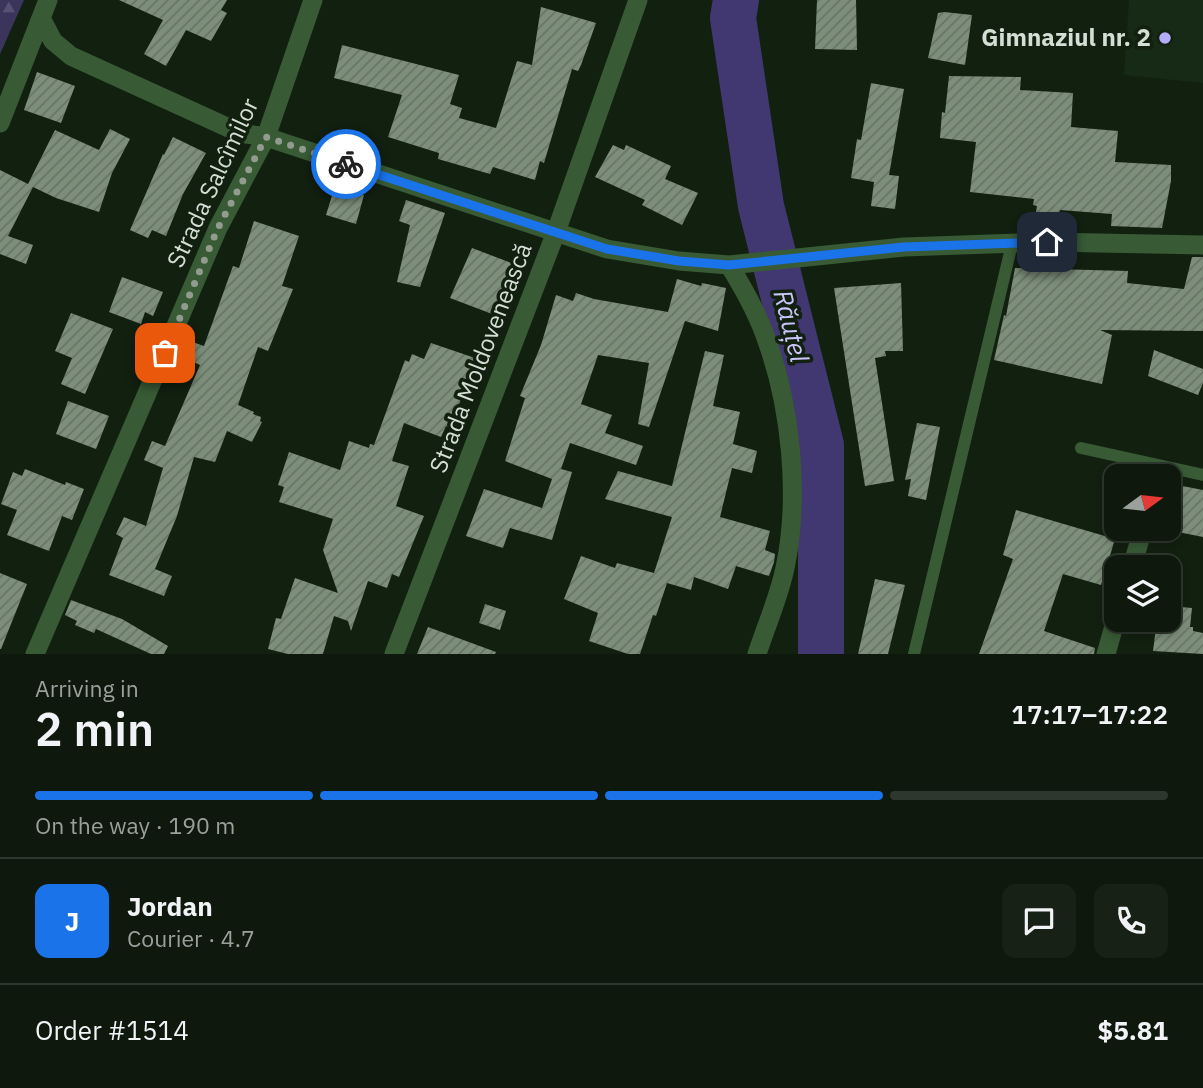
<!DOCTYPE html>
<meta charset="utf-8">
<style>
body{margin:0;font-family:"IBM Plex Sans",sans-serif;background:#172115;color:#f1f3f6;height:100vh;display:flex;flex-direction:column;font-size:26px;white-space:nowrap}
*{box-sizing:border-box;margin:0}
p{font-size:23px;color:#9ba09d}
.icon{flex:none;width:38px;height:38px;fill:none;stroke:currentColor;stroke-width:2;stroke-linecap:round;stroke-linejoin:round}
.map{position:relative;height:654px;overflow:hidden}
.panel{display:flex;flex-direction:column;background:#0e180c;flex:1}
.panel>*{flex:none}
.needle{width:46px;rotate:75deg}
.controls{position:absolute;left:1104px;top:464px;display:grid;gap:14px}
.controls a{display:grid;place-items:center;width:77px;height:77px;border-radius:14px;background:#0e180c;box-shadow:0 4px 10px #0003,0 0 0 2px #2e372d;font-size:35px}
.pin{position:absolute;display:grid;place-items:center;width:60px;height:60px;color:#fff;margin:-30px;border-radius:14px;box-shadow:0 4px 10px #0006}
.courier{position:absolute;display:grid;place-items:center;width:70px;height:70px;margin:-35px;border:5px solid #1a73e8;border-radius:50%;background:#fff;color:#222;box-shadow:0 2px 9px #0007}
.summary em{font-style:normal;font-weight:600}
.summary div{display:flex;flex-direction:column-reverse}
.summary{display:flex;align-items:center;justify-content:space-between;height:119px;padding:0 35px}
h1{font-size:46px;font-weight:600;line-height:52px}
.bar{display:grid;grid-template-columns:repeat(4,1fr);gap:10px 7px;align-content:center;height:84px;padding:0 35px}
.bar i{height:9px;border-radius:5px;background:#2e372d}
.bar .active{background:#1a73e8}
.bar p{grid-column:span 4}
.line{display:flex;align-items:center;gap:18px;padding:0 35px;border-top:2px solid #2e372d}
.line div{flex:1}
.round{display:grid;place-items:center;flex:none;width:74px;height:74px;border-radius:14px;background:#172115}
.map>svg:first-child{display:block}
</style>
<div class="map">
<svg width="1203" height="654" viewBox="0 0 1203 654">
<defs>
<pattern id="forest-firs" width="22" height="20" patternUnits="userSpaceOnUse" patternTransform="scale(1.75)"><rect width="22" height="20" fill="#3b355c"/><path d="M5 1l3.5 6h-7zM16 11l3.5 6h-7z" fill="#565272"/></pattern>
<pattern id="building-hatch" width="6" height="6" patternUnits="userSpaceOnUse" patternTransform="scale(1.75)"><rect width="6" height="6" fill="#7d8f7b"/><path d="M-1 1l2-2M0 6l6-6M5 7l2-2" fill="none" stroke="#687466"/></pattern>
</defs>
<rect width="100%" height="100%" fill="#122010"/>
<path fill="#172a15" d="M1129,0h74v83l-79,-8z"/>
<path fill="url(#forest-firs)" d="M0,0h24l-24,54z"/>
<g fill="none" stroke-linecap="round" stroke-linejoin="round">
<path stroke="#413771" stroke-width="46" d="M736,0l-3,18 28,188 60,239v209"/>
</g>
<path fill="url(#building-hatch)" d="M119,0h108l-6,10 6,3 -16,28 -25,-11 -20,36 -22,-12 19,-34z
M817,0h39l1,50 -42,-1z
M541,7l55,16 -15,42 -3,6 -6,-2 -28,94 -4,-2 -5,19 -42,-13 -3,7 -52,-15 1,-6 -51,-16 14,-42 -68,-17 8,-33 117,30 -9,29 12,4 -3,10 37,10 21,-67 15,4z
M944,12l28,3 -7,50 -37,-7 10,-45z
M37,72l38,14 -14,37 -37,-13z
M949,76l72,1 -1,13 53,3 -2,34 47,4 -3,31 56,3v16l-9,47 -51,-2 1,-12 -52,-4 -1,5 -23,-3 1,-6 -4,-1 1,-6 -64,-7 6,-50 -36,-4 2,-26 3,1z
M871,83l33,6 -15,86 10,1 -4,33 -24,-3 3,-24 -23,-4 6,-39 4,1z
M110,129l20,10 -18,34 -13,39 -43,-14 -23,-11 -25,49 25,9 -7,19 -26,-10v-84l28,14 27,-54 44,20z
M173,137l33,16 -23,41 -17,42 -14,-6 -4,8 -18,-8 33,-76 1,1z
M613,145l11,5 2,-5 45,21 -6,13 33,14 -16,32 -40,-20 3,-5 -50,-23z
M335,186l29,9 -8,29 -30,-9z
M406,200l39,13 -25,74 -23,-5 13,-57 -11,-4z
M254,221l45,15 -17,50 11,3 -25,62 -10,-4 -20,58 16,7 -1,2 8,3 -1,4 2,1 -10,20 -25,-11 -12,31 -21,-5 -17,59 -22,53 17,7 -8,20 -55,-21 14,-37 -7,-4 8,-17 22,9 17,-58 -19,-8 8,-19 13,5 35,-81 -23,-11 7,-15 20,7 29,-80 6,2z
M472,248l42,16 -13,32 7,3 -8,18 -50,-19z
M1192,257h11v74l-103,-1 12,5 -10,49 -108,-24 10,-45 2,1 9,-48 113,3 -1,12 57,6z
M122,277l41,15 -10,24 -8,-4 -4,12 -32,-12z
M677,279l24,7 1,-3 24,5 -8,43 -33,-10 -36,106 -11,-3 11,-61 -51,-8 -17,49 31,11 -7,18 38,13 -7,19 -66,-22 -9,26 11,3 -20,68 -42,-12 -7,20 -37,-12 18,-47 58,19 10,-29 -47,-18 20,-63 -5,-2 21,-51 15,-50 17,6 3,-8 18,6 74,13z
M901,283l2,68h-18l1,5 -11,2 19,123 -29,5 -31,-198z
M71,313l42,16 -28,65 -24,-10 11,-26 -17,-7z
M431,343l44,15 -24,70 -5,-2 -5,11 -37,-14 -12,38 17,5 -13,40 28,10 -25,61 -7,-3 -5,14 -19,-7 -17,50 -3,-10 -14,-5 -11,38h-35l-20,-5 8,-31 5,1 14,-41 43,15 -15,-43 10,-31 -54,-17 5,-15 -6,-2 11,-33 51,18 9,-29 20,7 1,-4 4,1 31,-85 4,2 3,-8 12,5z
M1154,350l49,19v14l-5,12 -50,-19z
M705,351l19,4 -11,51 27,6 -7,32 24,7 -5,22 -20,-5 -12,49 50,14 -5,19 10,4 -1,8 -5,14 -33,-10 -8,23 -34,-12 -3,13 -24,-7 -11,33 -3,-1 -13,39h-12l-39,-13 9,-28 -34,-14 17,-43 34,12 2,-5 37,10 18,-56 -67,-18 13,-28 54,15z
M68,401l41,15 -13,33 -40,-15z
M917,423l23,4 -14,73 -18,-4 3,-17 -6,1z
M25,469l40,16 1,-3 18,7 -12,31 -10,-4 -13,35 -42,-16 10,-25 -16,-6 12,-32 9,4z
M1177,485l26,5v47l-35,-7z
M1016,510l99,29 -14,46 -38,-11 -19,57 51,17 -1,6h-115l34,-95 -10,-4z
M0,573l27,11 -26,65h-1z
M875,579l30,6 -17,69h-30z
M71,600l51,19 46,27 -4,8h-13l-55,-25 -2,4 -19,-8 2,-4 -12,-6z
M485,604l21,7 -6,19 -21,-7z
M1169,606l23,2 -2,19h3v4l10,2v21l-50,-3 4,-31h12z
M428,627l68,25 -1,2h-78z"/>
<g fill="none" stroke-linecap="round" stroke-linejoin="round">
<path stroke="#385a35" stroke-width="12" d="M1081,448l122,27
M914,654l98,-410"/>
<path stroke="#385a35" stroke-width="19" d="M41,18l12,23 18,15 169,77 26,4 341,112 72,12 50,4 175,-18 143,-5 156,3
M0,123l48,-123
M729,265c15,24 29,49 38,76 24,67 33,156 18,227 -6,29 -19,58 -28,86
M1132,567l10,-35
M35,654l183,-426 48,-91 47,-137
M394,654l162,-422 82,-232
M1106,654l10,-35"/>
</g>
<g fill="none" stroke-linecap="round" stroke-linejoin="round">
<path stroke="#919c8f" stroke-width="7" stroke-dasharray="0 12.6" d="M165,353l53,-125 48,-91 80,27"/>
<path stroke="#1a73e8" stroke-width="9" d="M346,164l261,85 72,12 50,4 175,-18 143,-5"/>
</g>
<circle fill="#b5acf8" stroke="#122010" stroke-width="2.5" cx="1165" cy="38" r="7"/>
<g text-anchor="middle" stroke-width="7" stroke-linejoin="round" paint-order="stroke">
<g font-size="24" font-weight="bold" fill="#d5ded4" stroke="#122010" text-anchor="end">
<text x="1151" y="46">Gimnaziul nr. 2</text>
</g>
<g font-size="24" fill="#d5ded4" stroke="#122010">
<text transform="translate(213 183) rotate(-65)" y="8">Strada Salcîmilor</text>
<text transform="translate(481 358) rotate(-69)" y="8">Strada Moldovenească</text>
</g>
<g font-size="26" font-style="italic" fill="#c9c4fa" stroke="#122010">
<text transform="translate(791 326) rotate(76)" y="9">Răuțel</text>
</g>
</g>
</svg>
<div class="controls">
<a><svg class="needle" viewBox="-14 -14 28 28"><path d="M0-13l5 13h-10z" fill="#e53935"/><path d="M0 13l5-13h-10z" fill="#9ba09d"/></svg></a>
<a><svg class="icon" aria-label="layers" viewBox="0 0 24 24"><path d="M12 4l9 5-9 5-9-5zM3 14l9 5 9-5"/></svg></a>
</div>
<div class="pin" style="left:165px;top:353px;background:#ea580c"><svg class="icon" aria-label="bag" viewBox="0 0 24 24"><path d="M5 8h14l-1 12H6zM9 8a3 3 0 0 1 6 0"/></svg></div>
<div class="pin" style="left:1047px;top:242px;background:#1f2937"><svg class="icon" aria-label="home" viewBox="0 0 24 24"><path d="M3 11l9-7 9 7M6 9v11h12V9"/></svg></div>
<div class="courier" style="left:346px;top:164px"><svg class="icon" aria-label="bike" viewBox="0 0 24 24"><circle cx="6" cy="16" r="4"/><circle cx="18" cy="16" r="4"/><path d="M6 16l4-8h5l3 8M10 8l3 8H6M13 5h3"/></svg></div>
</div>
<section class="panel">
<div class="summary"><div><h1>2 min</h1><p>Arriving in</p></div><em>17:17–17:22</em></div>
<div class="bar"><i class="active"></i><i class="active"></i><i class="active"></i><i></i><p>On the way · 190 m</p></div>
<div class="line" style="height:126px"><b class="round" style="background:#1a73e8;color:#fff">J</b><div><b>Jordan</b><p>Courier · 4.7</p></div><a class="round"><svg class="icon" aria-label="chat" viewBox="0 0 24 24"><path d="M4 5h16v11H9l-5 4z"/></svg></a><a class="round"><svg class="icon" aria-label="phone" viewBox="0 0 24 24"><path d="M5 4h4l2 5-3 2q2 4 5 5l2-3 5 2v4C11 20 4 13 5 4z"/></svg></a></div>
<div class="line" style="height:91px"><div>Order #1514</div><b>$5.81</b></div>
</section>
